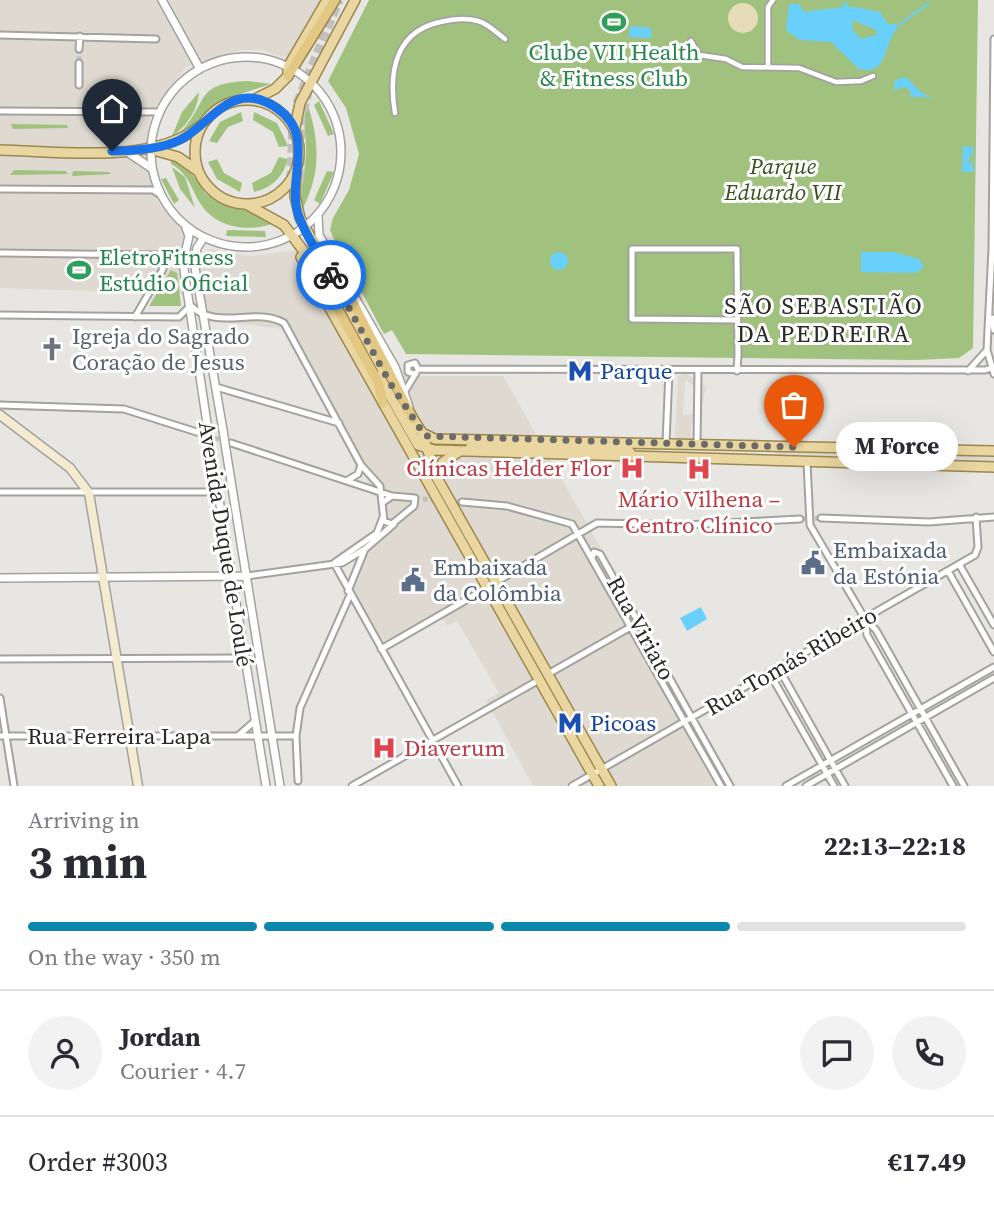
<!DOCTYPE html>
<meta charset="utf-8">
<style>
body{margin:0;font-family:"Source Serif 4",serif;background:#f2f2f3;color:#2b2b33;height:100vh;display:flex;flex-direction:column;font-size:26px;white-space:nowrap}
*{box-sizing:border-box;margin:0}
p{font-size:23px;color:#7c7c81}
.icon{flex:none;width:38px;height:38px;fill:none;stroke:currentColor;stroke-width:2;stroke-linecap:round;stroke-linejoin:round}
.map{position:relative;height:786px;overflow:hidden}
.side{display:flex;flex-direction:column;background:#fff;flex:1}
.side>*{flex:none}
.pin{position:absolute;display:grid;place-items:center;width:60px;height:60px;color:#fff;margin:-72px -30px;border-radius:50% 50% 50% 0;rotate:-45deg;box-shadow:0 0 7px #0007}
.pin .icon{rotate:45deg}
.courier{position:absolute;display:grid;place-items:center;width:70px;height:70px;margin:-35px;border:5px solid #1a73e8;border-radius:50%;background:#fff;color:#222;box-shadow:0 2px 9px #0007}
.bubble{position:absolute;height:49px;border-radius:24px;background:#fff;box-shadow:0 7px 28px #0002;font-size:23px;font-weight:700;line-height:49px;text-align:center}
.headline em{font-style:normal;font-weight:700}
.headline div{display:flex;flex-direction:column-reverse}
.headline{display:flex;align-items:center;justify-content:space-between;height:119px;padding:0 28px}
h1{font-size:46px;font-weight:700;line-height:52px}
.bar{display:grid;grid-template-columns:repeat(4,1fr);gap:10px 7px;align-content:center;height:84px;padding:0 28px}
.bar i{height:9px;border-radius:5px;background:#e1e1e2}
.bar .selected{background:#0a88ab}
.bar p{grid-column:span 4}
.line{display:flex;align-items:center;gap:18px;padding:0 28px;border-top:2px solid #e1e1e2}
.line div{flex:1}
.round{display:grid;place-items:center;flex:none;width:74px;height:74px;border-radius:37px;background:#f2f2f3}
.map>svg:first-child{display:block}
</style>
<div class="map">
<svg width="994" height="786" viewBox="0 0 994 786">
<rect width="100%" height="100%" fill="#e7e6e3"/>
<path fill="#dedad1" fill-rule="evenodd" d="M0,0h322l-35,58 -27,-8h-19l-55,17 -35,46 -4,24 6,54 7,14 27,29v60l-187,-6z
M329,246l74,130h100l233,410h-203l-47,-86 13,-7 -42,-72 -10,5 -8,-15 -58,32 -28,-55 13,-35 28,-24 -111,-200 -75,-9 -13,-62 13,-9 41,7z
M686,373l20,14 -5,23 -10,15v13h-16l3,-62zM685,380l14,9 -8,26h-8z
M775,449l219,6v8l-219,-5z"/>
<path fill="#a1c27e" d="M369,0h609l-5,348 -14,10 -43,2 -510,-6 -14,-24 -8,4 -23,-43 -5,-15 -10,-9 -16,-37 3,-12 16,-28 10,-36 -13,-46 -18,-27z
M248,81l23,3 -52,17 -26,25 -14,8c31,-32 14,-51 69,-53z
M199,92c-1,17 -12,35 -27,44l10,-24z
M319,101l15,33 -6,2 -14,-31z
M307,103c13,38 14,71 -5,107 -3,-20 3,-36 4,-56 1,-18 -5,-32 1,-51z
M241,112l2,9 -15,6 -11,16 -8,-2 11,-19z
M254,112l23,11 11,23 -9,1 -6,-15 -20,-12z
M11,124l56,1 1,3 -55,1z
M279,157l9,2c-5,18 -16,29 -34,33l-2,-9 19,-10z
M171,159l17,9 17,25 13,9 37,11 19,10c-25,10 -59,5 -74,-20 -9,-15 -12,-30 -29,-39z
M217,159l7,14 18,10 -2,9 -23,-13 -9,-17z
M172,167l13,10 10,31 -15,-19z
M14,170l52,1 2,3 -58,1z
M73,171l36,1 2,2 -39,2z
M327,171l7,1 -14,32 -6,-4z
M166,178l13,22 -5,4 -13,-25z
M227,230l38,1 1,6 -40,-1z
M171,270l6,3 4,33h-32z"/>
<path fill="#e6ddb8" d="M728 18a15 15 0 1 1 30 0a15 15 0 1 1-30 0Z"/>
<path fill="#69d0fc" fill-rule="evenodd" d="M844,1l6,6c12,0 20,4 30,5l8,12h8l2,4c-15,13 -9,49 -39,41l-28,-27 -31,-2 -14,-10 3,-26h10l5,8 39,-5zM853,20l23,10 1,5 -16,4 -9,-10z
M630,26l21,2v10l-22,-1z
M906,77l17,17 10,3h-23l1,-5 -6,-5 -11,3 1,-10z
M963,146l10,1v11l-4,-5v12l4,-5v12h-11z
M861,252h32l26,7 5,8 -8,6 -55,-1z
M550 261a9 9 0 1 1 18 0a9 9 0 1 1-18 0Z
M701,607l6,12 -20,12 -7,-13z"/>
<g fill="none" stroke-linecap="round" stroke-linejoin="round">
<path stroke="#69d0fc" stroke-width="2" d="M899,25l30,-22"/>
<path stroke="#c1c0be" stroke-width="5" stroke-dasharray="5 2.5" stroke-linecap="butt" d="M79,49v14
M207,436l21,6
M423,499l39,3
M800,519l21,-1"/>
<path stroke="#c1c0be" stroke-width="9" stroke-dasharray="9 4.5" stroke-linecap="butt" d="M297,103l42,-103
M300,179l1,-59 7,-28
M291,180l2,-60
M312,232l38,65
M421,440l15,5 35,1"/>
<g stroke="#a3a29f" stroke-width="8">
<path id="pedestrian" d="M691,41l8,14 27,4 16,8 57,1 37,14 25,-1 12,-5
M768,66v-59l5,-7
M395,113c-7,-43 1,-84 50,-92 9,-2 23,-3 33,0 9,2 19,12 27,18"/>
</g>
<g stroke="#a3a29f" stroke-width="9">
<path id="minor" d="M0,35l156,4
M994,39l-2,210 -5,101 7,24
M79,49l1,-13
M79,85v-22
M0,111l158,1
M0,189l153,1 6,4
M0,253l157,2 15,2 11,6
M190,305c27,27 65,1 94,18l77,142 19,21 2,17
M0,315l179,2 10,-10
M135,317l28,-48 -5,-13
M992,318l2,12
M737,320l-105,-1v-70h105l1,106 -1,16
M418,369l567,1 9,-3
M968,371l19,-21
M414,374l-6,-2v-7l7,-2 3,6
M216,387l123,36
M405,391l11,-18
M0,405l124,4 79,25
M231,443l161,53 23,2 -1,8 -22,18 -8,-3 -2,-18 10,-7
M666,443l3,-72
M697,444l1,-73
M807,462l3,63 55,94
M348,480l10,-6 3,-9
M0,492h218
M462,502l45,4 65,18 149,262
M821,518l108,4 65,-5
M592,558l2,-6 6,2 130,232
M334,563l124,223
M334,563l43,-30 6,-16
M959,564l35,61
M948,571l46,81
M247,576l95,-13 23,-14
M496,582l101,-59 89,2 114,-6
M348,591l17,-42 29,-25
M381,649l106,-61
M0,659l245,-1
M778,667l67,119
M769,672l65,114
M548,674l86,-49
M0,698l14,88
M239,735l16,-14
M0,736h296l4,-28 50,-113
M296,736l2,45
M352,786l187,-106
M572,786l403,-231 3,-8 -2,-30
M786,786l208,-119
M806,786l188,-108
M953,786l-86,-151 -2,-16 11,11 88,156"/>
</g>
<g stroke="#a3a29f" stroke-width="10">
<path id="tertiary" d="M162,0l38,69
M151 152a95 95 0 1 1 190 0a95 95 0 1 1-190 0Z
M126,151l25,17
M318,216l1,19 76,132 14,40
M186,228l3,8 -6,27 25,167
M204,237l-7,11 -3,14 29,168
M210,444l56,342
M226,450l54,336
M0,578l247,-2"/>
</g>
<g stroke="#a3a29f" stroke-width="11">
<path id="secondary" d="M0,415l70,53 19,25 49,293"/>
</g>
<g stroke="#9c884e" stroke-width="12">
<path id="primary" d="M255,99l20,-10 13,-13v-9l39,-67
M195 152a52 52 0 1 1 104 0a52 52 0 1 1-104 0Z
M295,128l5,-25 55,-103
M150,149l28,8 20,14
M0,150c59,1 153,15 200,-24
M296,172l-1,24 5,22 84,154
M246,204l38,21 43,57 11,20
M301,257l298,529
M379,376l39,69 16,5 560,17
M410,414l12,19 15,45 174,308
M422,433l13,6 559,12
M471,446l159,6
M437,478l6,-16 14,-9"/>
</g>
<g stroke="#9c884e" stroke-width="12">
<path id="trunk" d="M288,76l47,-76
M330,295l48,87 5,21
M350,297l63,122"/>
</g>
<use href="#pedestrian" stroke="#fff" stroke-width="4.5"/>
<use href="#minor" stroke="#fff" stroke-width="5"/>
<use href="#tertiary" stroke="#fff" stroke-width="7"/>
<use href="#secondary" stroke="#f4ebd0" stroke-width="8"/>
<use href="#primary" stroke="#e9d6a1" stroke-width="9"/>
<use href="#trunk" stroke="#e2c882" stroke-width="9"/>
<g stroke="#a3a29f" stroke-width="10" stroke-linecap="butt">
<path id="tertiary-bridge" d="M208,430l2,14
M223,430l3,20"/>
</g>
<use href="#tertiary-bridge" stroke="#fff" stroke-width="7"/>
</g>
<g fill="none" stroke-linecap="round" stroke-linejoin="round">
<path stroke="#6c6b69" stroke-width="7" stroke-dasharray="0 12.6" d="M331,275l59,108 35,53 369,11"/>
<path stroke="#1a73e8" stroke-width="9" d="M112,151c22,0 49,-2 68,-11 33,-17 53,-63 98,-31 38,27 9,68 20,105 7,21 22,42 33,61"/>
</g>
<defs>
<g id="stadium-bare" transform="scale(1.89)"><path d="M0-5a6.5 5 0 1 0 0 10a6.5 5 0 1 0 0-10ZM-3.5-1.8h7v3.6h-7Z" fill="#2e9e5b" stroke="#fff" stroke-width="2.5" paint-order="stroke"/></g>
<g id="church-bare" transform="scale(1.89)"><path d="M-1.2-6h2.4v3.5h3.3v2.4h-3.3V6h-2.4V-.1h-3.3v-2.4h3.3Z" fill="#6b7280" stroke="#fff" stroke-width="2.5" paint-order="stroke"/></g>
<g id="metro-bare" transform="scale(1.89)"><path d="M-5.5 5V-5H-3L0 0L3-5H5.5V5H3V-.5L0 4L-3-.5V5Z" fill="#1a4fb4" stroke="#fff" stroke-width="2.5" paint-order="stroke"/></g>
<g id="hospital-bare" transform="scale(1.89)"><path d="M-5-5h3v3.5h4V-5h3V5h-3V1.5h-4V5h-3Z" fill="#e0444e" stroke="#fff" stroke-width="2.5" paint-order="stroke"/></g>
<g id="civic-bare" transform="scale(1.89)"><path d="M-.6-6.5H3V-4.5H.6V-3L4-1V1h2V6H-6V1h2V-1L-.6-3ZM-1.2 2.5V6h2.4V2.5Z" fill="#5c6f8a" stroke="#fff" stroke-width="2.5" paint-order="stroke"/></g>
</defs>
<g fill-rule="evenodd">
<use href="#stadium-bare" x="614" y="22"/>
<use href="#stadium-bare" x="79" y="270"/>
<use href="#church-bare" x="52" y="349"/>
<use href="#metro-bare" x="580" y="371"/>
<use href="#hospital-bare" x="632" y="468"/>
<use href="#hospital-bare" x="699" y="469"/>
<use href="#civic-bare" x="813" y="563"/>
<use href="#civic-bare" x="413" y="580"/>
<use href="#metro-bare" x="570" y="723"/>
<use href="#hospital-bare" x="384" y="748"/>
</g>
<g text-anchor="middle" stroke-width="6" stroke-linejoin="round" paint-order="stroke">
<g font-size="23" fill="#27864d" stroke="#fff">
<text x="614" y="60">Clube VII Health<tspan x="614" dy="26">&amp; Fitness Club</tspan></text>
<text x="99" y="265" text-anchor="start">EletroFitness<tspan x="99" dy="26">Estúdio Oficial</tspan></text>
</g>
<g font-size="23" font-style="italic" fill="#395119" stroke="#fff">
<text x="783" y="174">Parque<tspan x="783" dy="26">Eduardo VII</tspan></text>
</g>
<g font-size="23" fill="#5b616d" stroke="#fff" text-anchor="start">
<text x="72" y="344">Igreja do Sagrado<tspan x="72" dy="26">Coração de Jesus</tspan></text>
</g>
<g font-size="23" fill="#164399" stroke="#fff" text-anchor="start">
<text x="600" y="379">Parque</text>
<text x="590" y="731">Picoas</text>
</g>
<g font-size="23" fill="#be3a42" stroke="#fff" text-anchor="end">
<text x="612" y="476">Clínicas Helder Flor</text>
<text x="699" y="507" text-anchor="middle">Mário Vilhena –<tspan x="699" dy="26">Centro Clínico</tspan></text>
<text x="404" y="756" text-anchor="start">Diaverum</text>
</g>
<g font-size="23" fill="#292928" stroke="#fff">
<text transform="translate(226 544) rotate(81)" y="8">Avenida Duque de Loulé</text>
<text transform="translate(641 628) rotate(61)" y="8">Rua Viriato</text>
<text transform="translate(791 661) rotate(-30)" y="8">Rua Tomás Ribeiro</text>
<text x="119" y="744">Rua Ferreira Lapa</text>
</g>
<g font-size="23" fill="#4e5e75" stroke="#fff" text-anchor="start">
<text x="833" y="558">Embaixada<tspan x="833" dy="26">da Estónia</tspan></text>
<text x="433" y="575">Embaixada<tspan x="433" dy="26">da Colômbia</tspan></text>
</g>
<g font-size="24" letter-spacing="2" fill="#292928" stroke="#fff">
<text x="824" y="314">SÃO SEBASTIÃO<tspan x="824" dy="28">DA PEDREIRA</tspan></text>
</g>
</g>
</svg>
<div class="pin" style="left:794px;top:447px;background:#ea580c"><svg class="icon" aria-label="bag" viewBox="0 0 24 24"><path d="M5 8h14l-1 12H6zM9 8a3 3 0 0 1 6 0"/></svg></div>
<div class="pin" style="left:112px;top:151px;background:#1f2937"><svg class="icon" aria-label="home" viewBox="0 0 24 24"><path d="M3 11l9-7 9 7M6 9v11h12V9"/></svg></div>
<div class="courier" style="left:331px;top:275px"><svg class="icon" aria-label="bike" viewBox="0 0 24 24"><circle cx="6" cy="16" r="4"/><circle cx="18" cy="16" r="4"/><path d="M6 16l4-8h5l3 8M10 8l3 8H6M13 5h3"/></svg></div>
<div class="bubble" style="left:836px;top:422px;width:122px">M Force</div>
</div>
<section class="side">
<div class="headline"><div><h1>3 min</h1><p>Arriving in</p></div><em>22:13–22:18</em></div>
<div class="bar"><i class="selected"></i><i class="selected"></i><i class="selected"></i><i></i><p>On the way · 350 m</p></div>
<div class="line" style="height:126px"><a class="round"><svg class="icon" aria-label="person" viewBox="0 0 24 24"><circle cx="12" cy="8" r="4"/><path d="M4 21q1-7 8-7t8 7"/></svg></a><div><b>Jordan</b><p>Courier · 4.7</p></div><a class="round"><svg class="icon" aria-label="chat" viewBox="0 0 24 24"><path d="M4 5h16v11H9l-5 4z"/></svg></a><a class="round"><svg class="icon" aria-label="phone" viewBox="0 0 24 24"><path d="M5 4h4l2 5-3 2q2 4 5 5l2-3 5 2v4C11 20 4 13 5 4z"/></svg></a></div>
<div class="line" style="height:91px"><div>Order #3003</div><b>€17.49</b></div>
</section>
